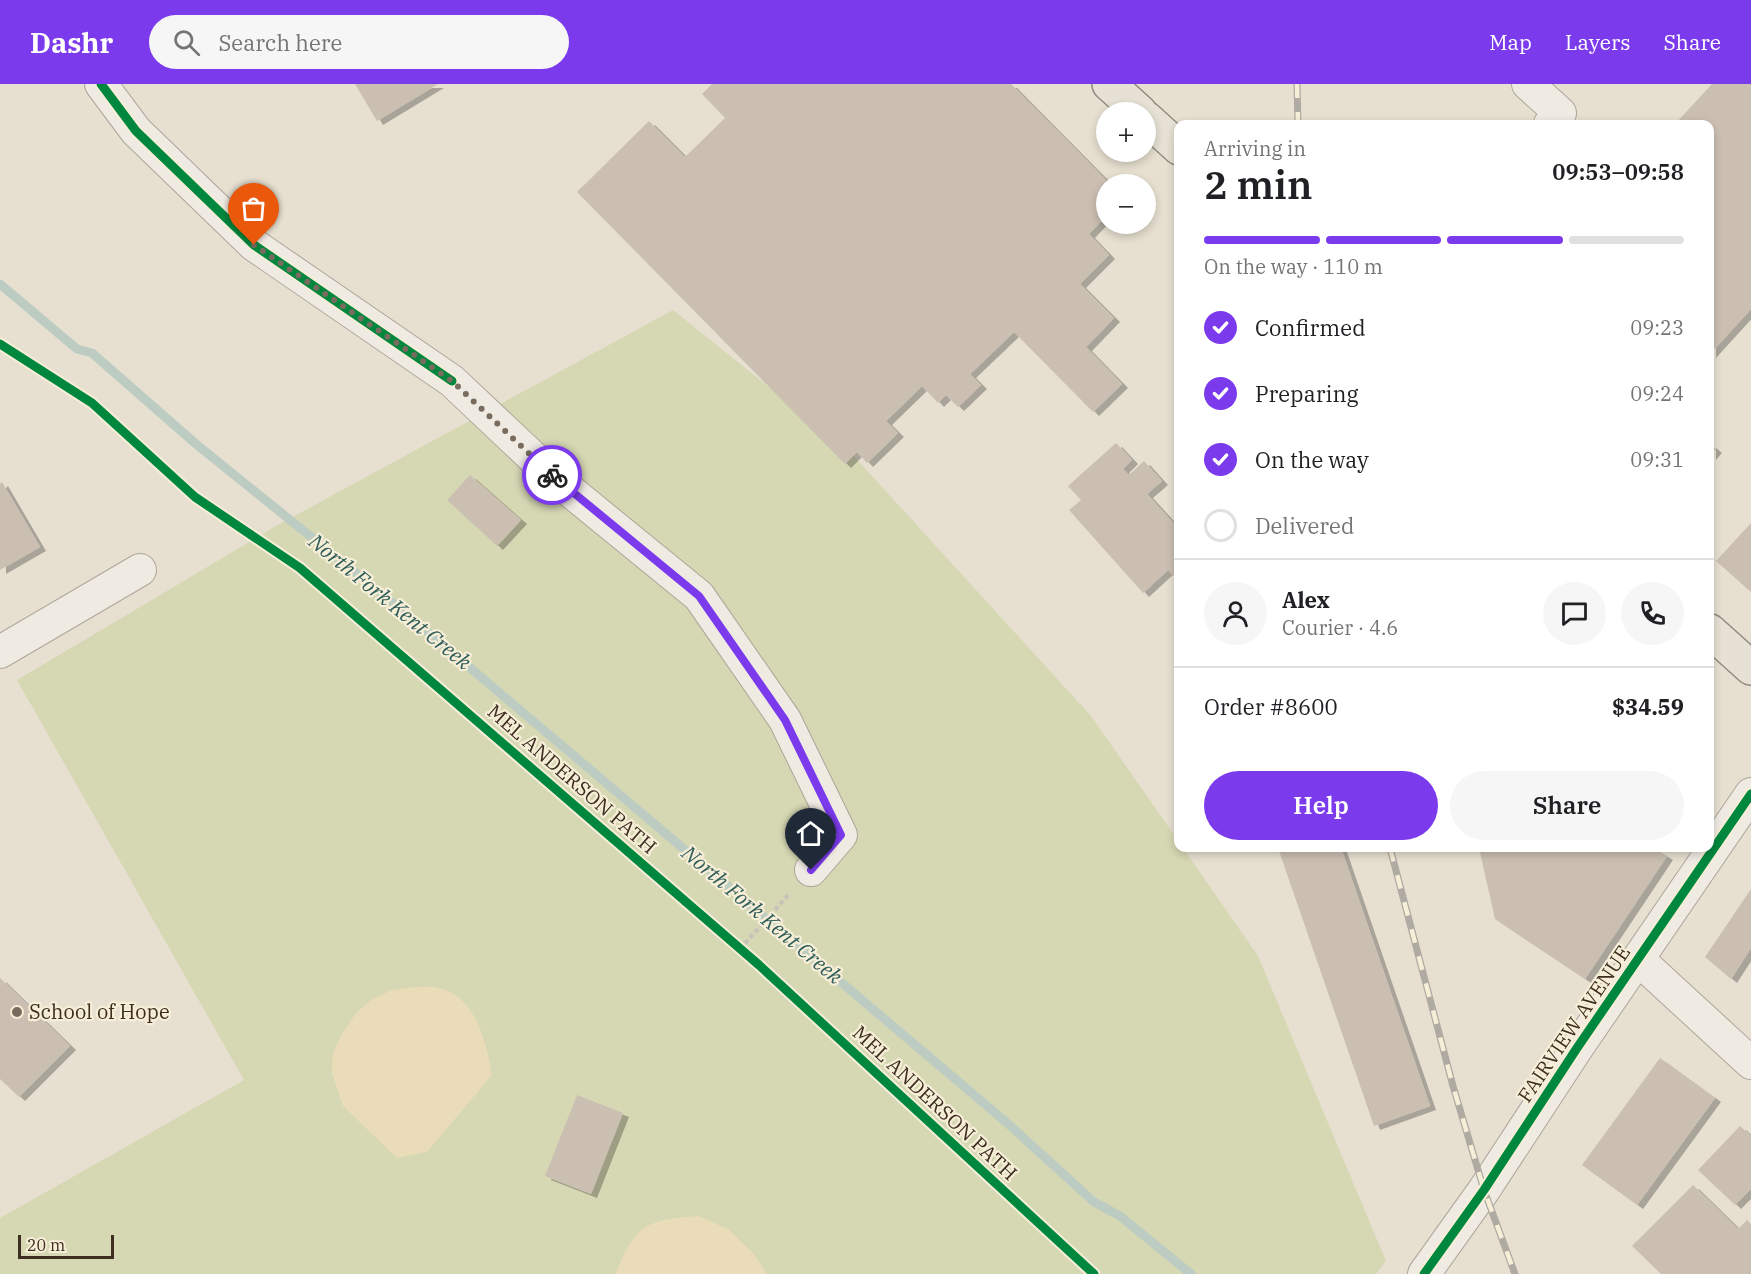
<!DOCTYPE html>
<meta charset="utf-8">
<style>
body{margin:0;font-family:"IBM Plex Serif",serif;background:#f6f6f6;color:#202124;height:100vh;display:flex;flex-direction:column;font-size:22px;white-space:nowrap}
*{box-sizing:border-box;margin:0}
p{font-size:20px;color:#757577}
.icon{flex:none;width:33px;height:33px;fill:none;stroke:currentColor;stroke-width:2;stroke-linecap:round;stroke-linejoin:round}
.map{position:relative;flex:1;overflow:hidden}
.side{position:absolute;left:1174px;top:36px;width:540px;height:732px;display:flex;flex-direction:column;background:#fff;border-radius:12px;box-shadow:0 3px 9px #0003}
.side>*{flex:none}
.controls{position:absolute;left:1096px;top:18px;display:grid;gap:12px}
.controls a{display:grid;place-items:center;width:60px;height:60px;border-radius:50%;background:#fff;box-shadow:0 3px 9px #0003;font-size:30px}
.scale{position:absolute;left:18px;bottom:15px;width:96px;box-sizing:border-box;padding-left:6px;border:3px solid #3d2e20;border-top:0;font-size:16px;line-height:21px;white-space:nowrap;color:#3d2e20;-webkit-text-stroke:4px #f7eed8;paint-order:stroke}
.pin{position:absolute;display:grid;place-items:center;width:51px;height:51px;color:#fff;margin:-62px -26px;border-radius:50% 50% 50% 0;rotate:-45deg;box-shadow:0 0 6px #0007}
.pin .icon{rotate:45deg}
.courier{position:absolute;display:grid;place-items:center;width:60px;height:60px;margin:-30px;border:4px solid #7c3aed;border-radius:50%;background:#fff;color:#222;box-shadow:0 2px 8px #0007}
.summary em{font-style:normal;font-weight:600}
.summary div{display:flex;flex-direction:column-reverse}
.summary{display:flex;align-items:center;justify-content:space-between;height:102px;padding:0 30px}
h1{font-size:39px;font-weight:600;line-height:45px}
.bar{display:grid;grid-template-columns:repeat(4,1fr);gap:9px 6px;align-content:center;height:72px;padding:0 30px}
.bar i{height:8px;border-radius:4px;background:#e0e0e0}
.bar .selected{background:#7c3aed}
.bar p{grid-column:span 4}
.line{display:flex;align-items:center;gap:15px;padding:0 30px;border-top:2px solid #e0e0e0}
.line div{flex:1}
.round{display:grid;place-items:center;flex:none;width:63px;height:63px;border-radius:32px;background:#f6f6f6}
ol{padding:0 30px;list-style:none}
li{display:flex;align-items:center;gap:18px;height:66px}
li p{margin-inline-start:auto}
li .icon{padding:6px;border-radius:50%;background:#7c3aed;color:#fff;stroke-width:4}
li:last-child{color:#757577}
li i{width:33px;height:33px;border:3px solid #e0e0e0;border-radius:50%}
.primary-button{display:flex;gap:12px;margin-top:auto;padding:12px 30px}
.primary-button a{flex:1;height:69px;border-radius:36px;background:#7c3aed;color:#fff;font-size:24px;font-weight:600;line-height:69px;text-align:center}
.primary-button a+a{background:#f6f6f6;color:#202124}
header{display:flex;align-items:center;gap:36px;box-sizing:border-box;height:84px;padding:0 30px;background:#7c3aed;color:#fff}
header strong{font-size:28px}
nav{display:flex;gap:33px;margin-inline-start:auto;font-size:21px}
.search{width:420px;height:54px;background:#f6f6f6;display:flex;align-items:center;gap:15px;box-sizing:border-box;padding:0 21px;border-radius:33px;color:#757577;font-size:22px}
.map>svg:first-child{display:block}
</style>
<header>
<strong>Dashr</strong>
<div class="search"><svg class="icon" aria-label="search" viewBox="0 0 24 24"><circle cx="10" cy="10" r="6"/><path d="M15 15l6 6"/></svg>Search here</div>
<nav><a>Map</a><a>Layers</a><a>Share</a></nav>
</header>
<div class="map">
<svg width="1751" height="1190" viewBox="0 0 1751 1190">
<defs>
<filter id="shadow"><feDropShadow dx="6" dy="4" stdDeviation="0" flood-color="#0004"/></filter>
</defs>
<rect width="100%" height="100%" fill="#e7e0d1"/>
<path fill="#d6d7b3" d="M673,226l178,143 240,263 88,126v6h4l75,108 128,305 -10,13h-1376v-56l244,-138 -227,-400 259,-154z"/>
<path fill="#eadcb9" d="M415,903c8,0 17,-1 24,1 38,9 47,55 53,87l-65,77 -30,6 -54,-52 -11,-33 1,-20 9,-19 14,-21 16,-14 20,-9z
M698,1132l30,13 26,25 13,20h-152c7,-14 14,-35 28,-45 15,-11 37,-11 55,-13z"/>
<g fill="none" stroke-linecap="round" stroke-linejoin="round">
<path stroke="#bcccc2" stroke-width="9" d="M0,200l77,65 15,4 104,91 213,172 597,506 88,80 26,14 71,58"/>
</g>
<path fill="#cbbfb2" filter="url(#shadow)" d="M355,0h83l-61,37z
M712,0h299l99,100h-3v31l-18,19 20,21 -29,29 34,34 -28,29 36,37 -29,28 -79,-80 -44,42 11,11 -23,22 -12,-12 -8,8 -16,-17 -36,35 12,12 -31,30 -10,-11 -12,12 -268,-272 72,-71 36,36 40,-39 -23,-24z
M1712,0h39v225l-41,45v-230h-35z
M1116,359l16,17 -9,9 6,6 15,-14 18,20 -15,13 32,35v53l-11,-12 -25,23 -74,-83 12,-10 -13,-14z
M1710,360l6,5 -6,7z
M470,391l51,45 -24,26 -50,-46z
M2,398l38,65 -40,23v-86z
M1751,439v69l-35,-31z
M1278,764h63l89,258 -56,20z
M1479,764h175l13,8 -82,123 -90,-60z
M1751,805v59l-20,31 -26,-22z
M0,894l70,68 -51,51 -19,-18z
M1660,974l55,40 -78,107 -55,-40z
M577,1011l46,18 -32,81 -46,-18z
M1740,1042l11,10v53l-16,16 -37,-35z
M1693,1101l45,44 9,-9 4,4v50h-90l-29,-28z"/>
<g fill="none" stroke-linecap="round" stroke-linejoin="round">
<g stroke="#ada599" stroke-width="34">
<path id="minor" d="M101,0l35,47 118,114 198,136 106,100 141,115 86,124 56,115 -30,35
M1528,0l32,29 -10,11
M0,568l140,-82
M1639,876l112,103
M1424,1190l60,-84 93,-142 174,-254"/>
</g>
<g stroke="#928b80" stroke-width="36">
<path id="major" d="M1109,0l31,28
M1146,34l33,30
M1710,547l41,37"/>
</g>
<path stroke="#c8c2b9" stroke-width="4" stroke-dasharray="4.5 3" stroke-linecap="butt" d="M740,865l50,-56"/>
<use href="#minor" stroke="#efebe3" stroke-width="32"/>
<use href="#major" stroke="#e6e1d4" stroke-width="33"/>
<g stroke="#afaaa2" stroke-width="7">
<path id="rail" d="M1297,0l1,40
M1390,764l63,238 31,104 31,84"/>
</g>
<use href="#rail" stroke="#f7eed8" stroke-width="4.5" stroke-dasharray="14" stroke-linecap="butt"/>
<g stroke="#f7eed8" stroke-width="13">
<path id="cycleway" d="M101,0l35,47 118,114 198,136
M0,260l92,59 103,94 105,71 459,397 335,309
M1424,1190l60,-84 93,-142 174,-254"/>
</g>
<use href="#cycleway" stroke="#00873e" stroke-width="9"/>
</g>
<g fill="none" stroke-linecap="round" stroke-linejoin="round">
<path stroke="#786c5e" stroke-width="6" stroke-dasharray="0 10.8" d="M254,161l198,136 100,94"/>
<path stroke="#7c3aed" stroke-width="8" d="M552,391l147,121 86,124 56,115 -30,35"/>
</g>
<circle fill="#786c5e" stroke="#f7eed8" stroke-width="2" cx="17" cy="928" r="6"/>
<g text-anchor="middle" stroke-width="4.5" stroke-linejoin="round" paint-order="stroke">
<g font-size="20" fill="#3d2e20" stroke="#f7eed8">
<text transform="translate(572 695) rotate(41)" y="7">MEL ANDERSON PATH</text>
<text transform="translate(1574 940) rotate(-56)" y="7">FAIRVIEW AVENUE</text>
<text transform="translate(935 1019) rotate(43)" y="7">MEL ANDERSON PATH</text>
</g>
<g font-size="20" fill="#3d2e20" stroke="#f7eed8" text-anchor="start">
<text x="29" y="935">School of Hope</text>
</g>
<g font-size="21" font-style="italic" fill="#2f5d5a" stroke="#f7eed8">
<text transform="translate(390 518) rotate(39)" y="7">North Fork Kent Creek</text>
<text transform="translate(762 831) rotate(40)" y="7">North Fork Kent Creek</text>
</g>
</g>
</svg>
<div class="controls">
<a>+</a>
<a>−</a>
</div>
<div class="scale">20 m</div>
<div class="pin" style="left:254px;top:161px;background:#ea580c"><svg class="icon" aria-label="bag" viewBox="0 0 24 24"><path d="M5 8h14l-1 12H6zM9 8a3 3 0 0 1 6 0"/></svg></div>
<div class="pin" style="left:811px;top:786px;background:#1f2937"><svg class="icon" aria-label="home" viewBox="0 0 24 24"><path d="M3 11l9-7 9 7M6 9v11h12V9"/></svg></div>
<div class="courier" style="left:552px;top:391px"><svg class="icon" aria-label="bike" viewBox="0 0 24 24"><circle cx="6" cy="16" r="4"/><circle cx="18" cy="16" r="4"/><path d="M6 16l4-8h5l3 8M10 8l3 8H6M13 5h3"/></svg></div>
<section class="side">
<div class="summary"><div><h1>2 min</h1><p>Arriving in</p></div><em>09:53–09:58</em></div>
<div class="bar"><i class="selected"></i><i class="selected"></i><i class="selected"></i><i></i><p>On the way · 110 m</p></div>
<ol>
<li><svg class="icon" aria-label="check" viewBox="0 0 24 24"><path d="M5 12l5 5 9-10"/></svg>Confirmed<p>09:23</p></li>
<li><svg class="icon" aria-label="check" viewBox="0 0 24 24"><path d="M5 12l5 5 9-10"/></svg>Preparing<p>09:24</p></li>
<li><svg class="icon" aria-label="check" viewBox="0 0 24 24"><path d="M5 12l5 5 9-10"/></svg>On the way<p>09:31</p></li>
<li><i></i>Delivered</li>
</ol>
<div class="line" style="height:108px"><a class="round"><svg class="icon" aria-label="person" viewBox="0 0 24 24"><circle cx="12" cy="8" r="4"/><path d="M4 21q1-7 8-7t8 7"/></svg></a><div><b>Alex</b><p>Courier · 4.6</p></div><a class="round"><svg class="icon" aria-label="chat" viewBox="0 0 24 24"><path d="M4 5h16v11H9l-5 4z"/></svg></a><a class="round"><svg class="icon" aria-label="phone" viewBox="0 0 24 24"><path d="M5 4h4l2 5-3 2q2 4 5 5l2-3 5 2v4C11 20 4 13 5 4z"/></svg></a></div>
<div class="line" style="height:78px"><div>Order #8600</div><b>$34.59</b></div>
<div class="primary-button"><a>Help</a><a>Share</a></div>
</section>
</div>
